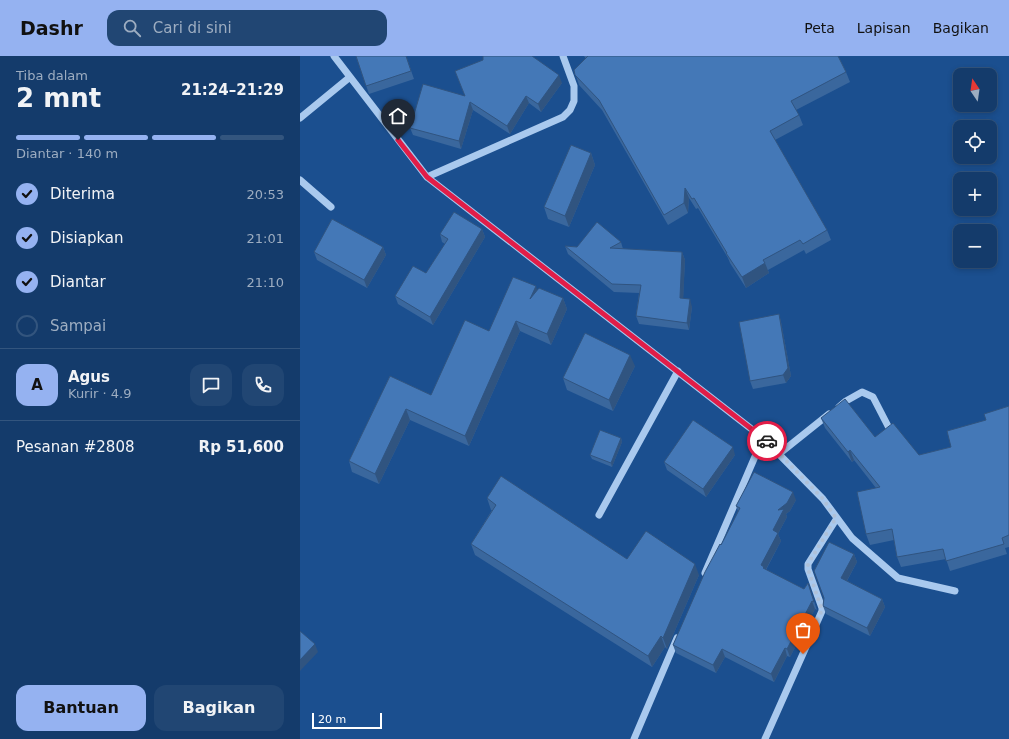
<!DOCTYPE html>
<html lang="id">
<meta charset="utf-8">
<style>
body{margin:0;font-family:"DejaVu Sans",sans-serif;background:#214673;color:#f1f3f6;height:100vh;display:flex;flex-direction:column;font-size:15px;white-space:nowrap}
*{box-sizing:border-box;margin:0}
p{font-size:13px;color:#9dadc1}
.icon{flex:none;width:22px;height:22px;fill:none;stroke:currentColor;stroke-width:2;stroke-linecap:round;stroke-linejoin:round}
.map{position:relative;flex:1;overflow:hidden}
.details{display:flex;flex-direction:column;background:#143b6b;width:300px}
.details>*{flex:none}
.needle{width:26px;rotate:347deg}
.tools{position:absolute;left:653px;top:12px;display:grid;gap:8px}
.tools a{display:grid;place-items:center;width:44px;height:44px;border-radius:8px;background:#143b6b;box-shadow:0 2px 6px #0003,0 0 0 1px #33557e;font-size:20px}
.scale{position:absolute;left:12px;bottom:10px;width:70px;box-sizing:border-box;padding-left:4px;border:2px solid #fff;border-top:0;font-size:11px;line-height:14px;white-space:nowrap;color:#fff;-webkit-text-stroke:3px #1b4f8f;paint-order:stroke}
.pin{position:absolute;display:grid;place-items:center;width:34px;height:34px;color:#fff;margin:-41px -17px;border-radius:50% 50% 50% 0;rotate:-45deg;box-shadow:0 0 4px #0007}
.pin .icon{rotate:45deg}
.courier{position:absolute;display:grid;place-items:center;width:40px;height:40px;margin:-20px;border:3px solid #e11d48;border-radius:50%;background:#fff;color:#222;box-shadow:0 1px 5px #0007}
.overview em{font-style:normal;font-weight:600}
.overview div{display:flex;flex-direction:column-reverse}
.overview{display:flex;align-items:center;justify-content:space-between;height:68px;padding:0 16px}
h1{font-size:26px;font-weight:600;line-height:30px}
.bar{display:grid;grid-template-columns:repeat(4,1fr);gap:6px 4px;align-content:center;height:48px;padding:0 16px}
.bar i{height:5px;border-radius:3px;background:#33557e}
.bar .on{background:#95b2f1}
.bar p{grid-column:span 4}
.line{display:flex;align-items:center;gap:10px;padding:0 16px;border-top:1px solid #33557e}
.line div{flex:1}
.round{display:grid;place-items:center;flex:none;width:42px;height:42px;border-radius:12px;background:#214673}
ol{padding:0 16px;list-style:none}
li{display:flex;align-items:center;gap:12px;height:44px}
li p{margin-inline-start:auto}
li .icon{padding:4px;border-radius:50%;background:#95b2f1;color:#111;stroke-width:4}
li:last-child{color:#9dadc1}
li i{width:22px;height:22px;border:2px solid #33557e;border-radius:50%}
.action{display:flex;gap:8px;margin-top:auto;padding:8px 16px}
.action a{flex:1;height:46px;border-radius:12px;background:#95b2f1;color:#111;font-size:16px;font-weight:600;line-height:46px;text-align:center}
.action a+a{background:#214673;color:#f1f3f6}
header{display:flex;align-items:center;gap:24px;box-sizing:border-box;height:56px;padding:0 20px;background:#95b2f1;color:#111}
header strong{font-size:19px}
nav{display:flex;gap:22px;margin-inline-start:auto;font-size:14px}
.search{width:280px;height:36px;background:#214673;display:flex;align-items:center;gap:10px;box-sizing:border-box;padding:0 14px;border-radius:12px;color:#9dadc1;font-size:15px}
main{display:flex;flex:1;min-height:0}
.map>svg:first-child{display:block}
</style>
<header>
<strong>Dashr</strong>
<div class="search"><svg class="icon" aria-label="search" viewBox="0 0 24 24"><circle cx="10" cy="10" r="6"/><path d="M15 15l6 6"/></svg>Cari di sini</div>
<nav><a>Peta</a><a>Lapisan</a><a>Bagikan</a></nav>
</header>
<main>
<section class="details">
<div class="overview"><div><h1>2 mnt</h1><p>Tiba dalam</p></div><em>21:24–21:29</em></div>
<div class="bar"><i class="on"></i><i class="on"></i><i class="on"></i><i></i><p>Diantar · 140 m</p></div>
<ol>
<li><svg class="icon" aria-label="check" viewBox="0 0 24 24"><path d="M5 12l5 5 9-10"/></svg>Diterima<p>20:53</p></li>
<li><svg class="icon" aria-label="check" viewBox="0 0 24 24"><path d="M5 12l5 5 9-10"/></svg>Disiapkan<p>21:01</p></li>
<li><svg class="icon" aria-label="check" viewBox="0 0 24 24"><path d="M5 12l5 5 9-10"/></svg>Diantar<p>21:10</p></li>
<li><i></i>Sampai</li>
</ol>
<div class="line" style="height:72px"><b class="round" style="background:#95b2f1;color:#111">A</b><div><b>Agus</b><p>Kurir · 4.9</p></div><a class="round"><svg class="icon" aria-label="chat" viewBox="0 0 24 24"><path d="M4 5h16v11H9l-5 4z"/></svg></a><a class="round"><svg class="icon" aria-label="phone" viewBox="0 0 24 24"><path d="M5 4h4l2 5-3 2q2 4 5 5l2-3 5 2v4C11 20 4 13 5 4z"/></svg></a></div>
<div class="line" style="height:52px"><div>Pesanan #2808</div><b>Rp 51,600</b></div>
<div class="action"><a>Bantuan</a><a>Bagikan</a></div>
</section>
<div class="map">
<svg width="709" height="683" viewBox="0 0 709 683">
<rect width="100%" height="100%" fill="#1b4f8f"/>
<g fill="none" stroke-linecap="round" stroke-linejoin="round">
<path stroke="#a9c9ee" stroke-width="7" d="M34,0l93,121 336,261 60,61 29,39 46,40 57,13
M0,62l50,-41
M127,121l136,-60 7,-7 4,-9v-15l-11,-30
M0,124l31,27
M539,351l7,-6 16,-9 11,5 16,31
M479,398l50,-40
M299,459l79,-144
M405,517l58,-135
M334,683l43,-101
M465,683l57,-128v-3l-14,-39v-5l29,-46"/>
</g>
<path fill="#3a679d" d="M56,0h50l8,23 -45,15z
M284,0h254l8,16 4,10 -54,28 3,5 4,10 -28,15 52,90 4,10 -25,14 -2,-4 -36,20 1,3 -23,15 -16,-25 -2,-5 -30,-50 -2,1 -7,-11 -1,15 -20,12 -66,-115 -23,-25 -5,-15 12,-11z
M155,15l107,12 -21,29 -12,-9 -19,31 -37,-24 -12,39 -48,-14 -3,-7 55,-32z
M291,97l4,12 -26,62 -21,-8 -4,-12z
M182,173l3,8 -52,88 -35,-21 -3,-8 31,-23 19,-29 -3,-2 -2,-8z
M321,186l2,7 59,3 3,8 -2,38 9,9 -3,23 -50,-6 -3,-8 3,-23 -25,-1 -46,-38 -3,-8 12,1z
M83,191l3,8 -19,33 -50,-28 -3,-8z
M237,235l26,7 4,11 -16,36 -31,-14 -51,115 -59,-26 -31,64 -27,-12 -3,-11 41,-85 41,19 58,-64z
M479,258l2,8 10,54 -5,7 -33,6 -3,-8z
M335,310l-22,45 -46,-21 -4,-12z
M709,350v141l-4,1 2,6 -57,17 -4,-12 -45,8 -4,-10 -3,-17 -24,5 -4,-11 10,-46 -22,-28 -2,2 -27,-34 -4,-10 54,19 44,18 32,-8 35,-27z
M321,382l1,4 -10,25 -20,-8 -2,-4z
M435,399l-29,42 -39,-27 -3,-8z
M187,442l140,61 72,16 -32,74 -2,-2 -13,20 -177,-112 -4,-11 21,-34h-1z
M496,444l-6,11 -4,3 1,3 -9,17 3,7 -15,29 38,19 4,-6 9,27 -2,-1 -25,48 -3,-1 -13,26 -49,-25 -9,16 -40,-20 -3,-8 48,-100 17,-34 -2,-5z
M554,498l3,8 -10,19 35,18 3,8 -15,29 -44,-22 -3,-8 1,-8z"/>
<path fill="#305480" d="M259,19l3,8 -21,29 -3,-8z
M226,40l3,7 -19,31 -3,-8z
M170,46l3,8 -12,39 -2,-8z
M291,97l4,12 -26,62 -4,-11z
M385,132l4,10 -1,15 -4,-10z
M182,173l3,8 -52,88 -3,-8z
M83,191l3,8 -19,33 -3,-8z
M382,196l3,8 -2,46 -3,-8z
M465,207l4,10 -23,15 -4,-11z
M236,230l3,11 -9,2z
M263,242l4,11 -16,36 -4,-11z
M390,243l2,8 -3,23 -2,-7z
M479,258l2,8 10,54 -5,7 -3,-8z
M216,265l4,10 -51,115 -4,-10z
M330,299l5,11 -22,45 -4,-11z
M106,353l4,11 -31,64 -4,-10z
M321,382l1,4 -10,25 -1,-4z
M433,391l2,8 -29,42 -3,-8z
M550,394l4,10 -2,2 -4,-10z
M493,436l3,8 -6,11 -4,3 1,3 -9,17 3,7 -16,30 -4,-6 12,-35 5,-20z
M554,498l3,8 -13,24 -3,-8z
M395,508l4,11 -32,74 -4,-11z
M582,543l3,8 -15,29 -3,-8z
M512,545l3,8 -25,48 -3,-8z
M361,580l4,11 -13,20 -4,-11z
M15,588l3,8 -18,19v-11z
M485,592l2,8 -13,26 -3,-8z
M422,593l3,8 -9,16 -3,-8z"/>
<path fill="#4478b7" stroke="#305480" d="M56,0h50l5,15 -45,15z
M183,0h49l27,19 -21,29 -12,-8 -19,30 -37,-24 -11,39 -49,-13 13,-44 42,12 -10,-25 28,-11z
M288,0h250l8,16 -55,29 8,14 -29,16 57,99 -24,14 -3,-4 -37,20 2,3 -23,14 -16,-24h1l-33,-55 -2,1 -7,-11 -1,15 -20,12 -65,-115 -24,-25 -1,-5z
M271,89l20,8 -26,63 -21,-9z
M154,156l28,17 -52,88 -35,-21 18,-30 13,7 22,-34 -8,-5z
M32,163l51,28 -19,33 -50,-28z
M297,166l24,20 -11,6 72,4 -2,46 10,1 -3,24 -51,-7 5,-31 -29,-1 -47,-38 12,1z
M213,221l23,9 -6,13 9,-11 24,10 -16,36 -31,-13 -51,115 -59,-27 -31,65 -26,-13 41,-85 41,19 34,-75 24,11z
M479,258l9,54 -5,7 -33,6 -11,-59z
M285,277l45,22 -21,45 -46,-22z
M545,343l30,38 18,-14 26,32 32,-8 -4,-16 39,-11 -2,-6 25,-8v129l-7,3 2,6 -58,17 -3,-12 -46,8 -5,-28 -26,5 -9,-42 23,-5 -30,-37 -2,2 -27,-34z
M393,364l40,27 -30,42 -39,-27z
M300,374l21,8 -10,25 -21,-8z
M454,416l39,20 -6,11 -9,7 6,-1 -11,21 5,3 -17,32 3,2 -1,1 41,21 4,-6 6,19 -2,-1 -25,48 -2,-1 -14,26 -49,-25 -9,16 -40,-20 32,-73 15,-28 1,1 19,-37 -4,-2z
M201,420l126,83 19,-28 49,33 -32,74 -2,-2 -13,20 -177,-112 25,-39 -9,-7z
M529,486l25,12 -13,24 41,21 -15,29 -44,-22 1,-8 -10,-27z
M0,575l15,13 -15,16z"/>
<g fill="none" stroke-linecap="round" stroke-linejoin="round">
<path stroke="#afc1d8" stroke-width="4" stroke-dasharray="0 7.2" d="M467,385l56,58 13,19 -28,46v5l14,41 -19,44"/>
<path stroke="#e11d48" stroke-width="5" d="M98,84l29,37 340,264"/>
</g>
</svg>
<div class="tools">
<a><svg class="needle" viewBox="-14 -14 28 28"><path d="M0-13l5 13h-10z" fill="#e53935"/><path d="M0 13l5-13h-10z" fill="#9dadc1"/></svg></a>
<a><svg class="icon" aria-label="locate" viewBox="0 0 24 24"><circle cx="12" cy="12" r="6"/><path d="M12 2v4M12 18v4M2 12h4M18 12h4"/></svg></a>
<a>+</a>
<a>−</a>
</div>
<div class="scale">20 m</div>
<div class="pin" style="left:503px;top:598px;background:#ea580c"><svg class="icon" aria-label="bag" viewBox="0 0 24 24"><path d="M5 8h14l-1 12H6zM9 8a3 3 0 0 1 6 0"/></svg></div>
<div class="pin" style="left:98px;top:84px;background:#1f2937"><svg class="icon" aria-label="home" viewBox="0 0 24 24"><path d="M3 11l9-7 9 7M6 9v11h12V9"/></svg></div>
<div class="courier" style="left:467px;top:385px"><svg class="icon" aria-label="car" viewBox="0 0 24 24"><path d="M5 17H2v-5l4-1 3-4h7l3 4 3 1v5h-3M9 17h6M6 11h13"/><circle cx="7" cy="17" r="2"/><circle cx="17" cy="17" r="2"/></svg></div>
</div>
</main>
